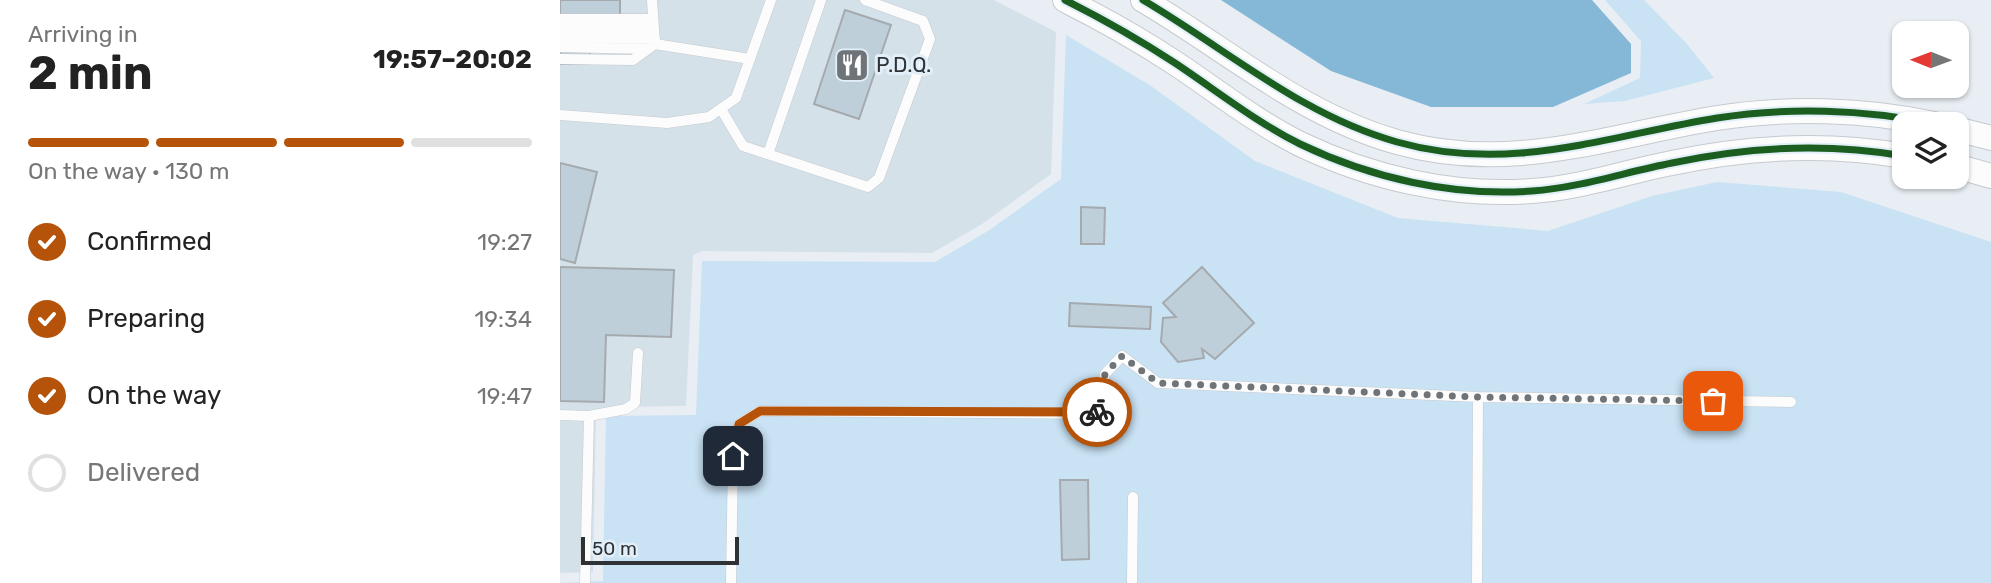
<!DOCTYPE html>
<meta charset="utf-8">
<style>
body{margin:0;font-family:Rubik,sans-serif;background:#f2f2f2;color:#222;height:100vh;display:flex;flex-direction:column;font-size:26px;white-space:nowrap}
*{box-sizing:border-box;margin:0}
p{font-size:23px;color:#767676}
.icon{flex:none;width:38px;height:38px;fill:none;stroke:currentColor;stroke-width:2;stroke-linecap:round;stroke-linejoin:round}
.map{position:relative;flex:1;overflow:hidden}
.sheet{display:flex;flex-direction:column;background:#fff;width:560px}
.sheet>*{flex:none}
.needle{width:46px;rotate:271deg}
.controls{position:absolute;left:1332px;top:21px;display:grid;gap:14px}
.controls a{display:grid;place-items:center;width:77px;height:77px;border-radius:14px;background:#fff;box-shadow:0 2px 5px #0004;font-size:35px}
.scale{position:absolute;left:21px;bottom:18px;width:158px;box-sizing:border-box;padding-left:7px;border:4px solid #2e3235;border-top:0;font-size:19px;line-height:24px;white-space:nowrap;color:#2e3235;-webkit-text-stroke:5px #e3eff8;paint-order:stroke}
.pin{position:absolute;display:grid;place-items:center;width:60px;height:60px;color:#fff;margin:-30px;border-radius:14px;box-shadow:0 4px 10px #0006}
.courier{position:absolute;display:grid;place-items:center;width:70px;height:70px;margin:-35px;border:5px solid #b45309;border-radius:50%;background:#fff;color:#222;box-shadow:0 2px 9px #0007}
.summary em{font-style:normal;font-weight:700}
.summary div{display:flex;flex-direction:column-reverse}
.summary{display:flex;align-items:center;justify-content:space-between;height:119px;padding:0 28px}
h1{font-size:46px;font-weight:700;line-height:52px}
.bar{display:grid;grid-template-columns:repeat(4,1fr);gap:10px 7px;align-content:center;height:84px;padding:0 28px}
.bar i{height:9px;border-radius:5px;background:#e0e0e0}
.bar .selected{background:#b45309}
.bar p{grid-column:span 4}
ol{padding:0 28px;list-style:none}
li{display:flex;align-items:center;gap:21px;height:77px}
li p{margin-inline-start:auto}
li .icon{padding:7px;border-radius:50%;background:#b45309;color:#fff;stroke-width:4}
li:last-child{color:#767676}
li i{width:38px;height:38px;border:4px solid #e0e0e0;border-radius:50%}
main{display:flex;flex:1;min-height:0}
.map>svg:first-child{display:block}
</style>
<main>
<section class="sheet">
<div class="summary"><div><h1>2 min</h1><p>Arriving in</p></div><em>19:57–20:02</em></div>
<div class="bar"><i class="selected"></i><i class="selected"></i><i class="selected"></i><i></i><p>On the way · 130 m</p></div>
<ol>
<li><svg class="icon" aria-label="check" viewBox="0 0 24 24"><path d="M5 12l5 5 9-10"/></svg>Confirmed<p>19:27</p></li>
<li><svg class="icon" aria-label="check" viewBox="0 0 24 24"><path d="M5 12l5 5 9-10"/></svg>Preparing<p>19:34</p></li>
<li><svg class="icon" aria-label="check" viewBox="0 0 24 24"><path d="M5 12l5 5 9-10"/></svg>On the way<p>19:47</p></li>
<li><i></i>Delivered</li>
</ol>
</section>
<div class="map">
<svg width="1431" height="583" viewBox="0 0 1431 583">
<rect width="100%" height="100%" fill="#e8eef3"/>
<path fill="#d4e1e9" d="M0,0h434l62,32 -5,142 -69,50 -50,29 -230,-2 -9,4 -7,151 -80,1 -10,6 -3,159 -33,1z"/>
<path fill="#c9e2f4" d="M1045,0h39l43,44 27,34 -89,23 -41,3 56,-26 1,-37z
M506,35l85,51 104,75 143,57 150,13 104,-35 65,-14 124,10 150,50v341h-1431l43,-2 3,-165 90,-1 6,-154 233,1 53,-31 73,-52z"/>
<path fill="#85b7d6" d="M661,0h371l39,44v29l-78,34h-122l-100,-36z"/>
<path fill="#bfcfda" stroke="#a5aaae" stroke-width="2" d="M0,0h60v17l-30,1v46h-30z
M285,10l46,15 -32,94 -45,-15z
M0,163l37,9 -22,91 -15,-4z
M521,207l24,1 -1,36h-23z
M0,267l114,3 -3,67 -65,-2 -2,67 -44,-1z
M642,267l52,56 -39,36 -13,-10 2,9 -26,4 -17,-20 2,-24 13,-1 -13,-14z
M510,303l81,4 -1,22 -81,-3z
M500,480h28l1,79 -27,1z"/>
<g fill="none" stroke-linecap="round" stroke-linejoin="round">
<g stroke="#c5cacf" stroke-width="11">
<path id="service" d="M92,0l3,44 95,15
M0,19h93
M0,28l94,1
M0,37l95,2
M0,47l87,2
M0,59l73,1 22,-16
M161,109l22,37 125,41 11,-9 51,-139 -7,-18 -58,-21
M0,115l107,8 42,-6 27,-19 35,-98
M208,154l53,-154
M0,415l29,1 -4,167
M29,416l37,-7 9,-6 3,-50
M171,583l2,-127 6,-32 21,-13 336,3 9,-40 17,-18 36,27 320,14 313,5
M572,583l1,-86
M917,583l1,-186"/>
</g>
<g stroke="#c5cacf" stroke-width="26">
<path id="tertiary" d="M505,0c38,19 75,40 110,63 42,28 81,59 125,81 71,34 153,53 232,47 47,-3 93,-19 140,-28 75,-16 156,-20 232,-7
M583,0c85,50 158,115 254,142 113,32 210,-6 320,-24 69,-11 148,-9 217,6
M1396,129l35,9
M1396,166l35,10"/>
</g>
<use href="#service" stroke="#fcfcfd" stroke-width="10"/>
<use href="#tertiary" stroke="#fcfcfd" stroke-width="24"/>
<g stroke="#e3eff8" stroke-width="11">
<path id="cycleway" d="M505,0c38,19 75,40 110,63 42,28 81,59 125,81 71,34 153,53 232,47 47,-3 93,-19 140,-28 75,-16 156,-20 232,-7
M583,0c85,50 158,115 254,142 113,32 210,-6 320,-24 69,-11 148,-9 217,6"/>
</g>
<use href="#cycleway" stroke="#1b5e20" stroke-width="7"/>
</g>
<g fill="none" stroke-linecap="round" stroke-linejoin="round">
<path stroke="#6f7478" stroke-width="7" stroke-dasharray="0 12.6" d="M537,412l8,-38 17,-18 36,27 320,14 235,4"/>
<path stroke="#b45309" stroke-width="9" d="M173,456l6,-32 21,-13 337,1"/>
</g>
<defs>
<g id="restaurant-square" transform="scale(1.75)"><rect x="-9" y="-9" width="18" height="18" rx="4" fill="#6f7478" stroke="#e3eff8"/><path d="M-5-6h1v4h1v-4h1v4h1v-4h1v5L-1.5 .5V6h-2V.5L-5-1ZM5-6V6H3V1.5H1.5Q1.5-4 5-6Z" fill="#fff"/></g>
</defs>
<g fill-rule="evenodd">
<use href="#restaurant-square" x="292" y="65"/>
</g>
<g text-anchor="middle" stroke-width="6" stroke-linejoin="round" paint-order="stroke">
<g font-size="21" fill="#2e3235" stroke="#e3eff8" text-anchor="start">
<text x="316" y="72">P.D.Q.</text>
</g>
</g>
</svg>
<div class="controls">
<a><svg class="needle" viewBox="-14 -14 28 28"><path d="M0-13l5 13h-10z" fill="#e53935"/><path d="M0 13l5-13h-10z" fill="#767676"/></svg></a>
<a><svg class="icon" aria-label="layers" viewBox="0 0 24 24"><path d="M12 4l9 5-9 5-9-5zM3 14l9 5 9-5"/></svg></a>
</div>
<div class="scale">50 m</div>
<div class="pin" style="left:1153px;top:401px;background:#ea580c"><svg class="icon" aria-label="bag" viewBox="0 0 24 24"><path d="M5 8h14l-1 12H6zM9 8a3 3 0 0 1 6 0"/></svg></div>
<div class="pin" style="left:173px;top:456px;background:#1f2937"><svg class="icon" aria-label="home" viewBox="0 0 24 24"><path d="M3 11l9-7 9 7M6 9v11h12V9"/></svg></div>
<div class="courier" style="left:537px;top:412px"><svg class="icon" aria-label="bike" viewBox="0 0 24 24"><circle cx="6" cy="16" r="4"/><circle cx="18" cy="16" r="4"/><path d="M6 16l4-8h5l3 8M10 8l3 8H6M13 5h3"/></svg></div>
</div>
</main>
